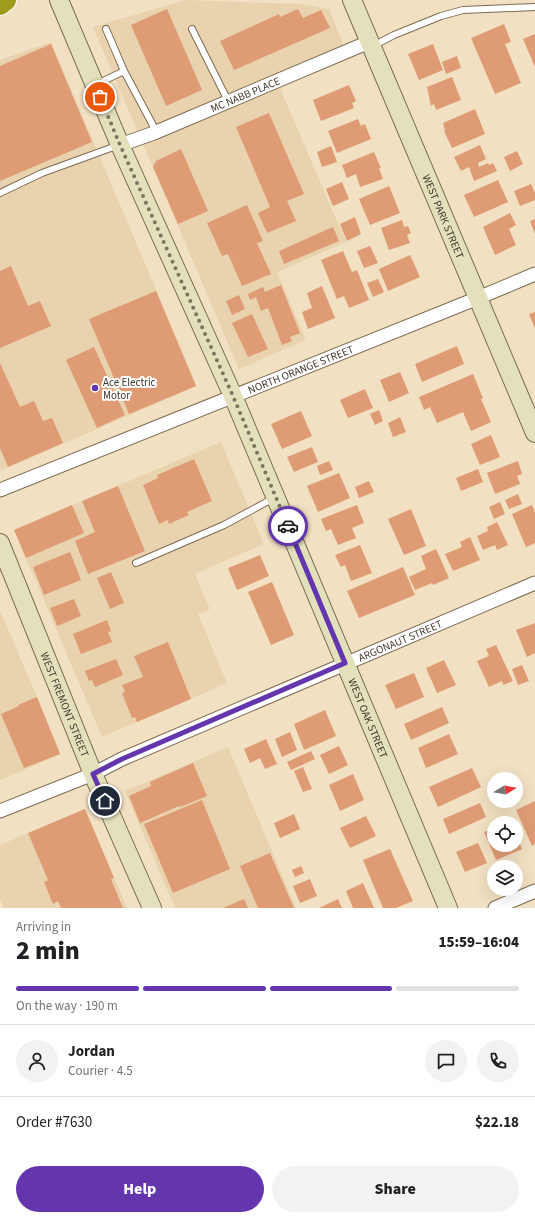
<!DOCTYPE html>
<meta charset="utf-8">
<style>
body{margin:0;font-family:"Source Sans 3",sans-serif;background:#f2f2f2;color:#202124;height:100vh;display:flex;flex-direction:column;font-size:15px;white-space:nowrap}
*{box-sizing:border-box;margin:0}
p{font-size:13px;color:#757577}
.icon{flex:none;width:22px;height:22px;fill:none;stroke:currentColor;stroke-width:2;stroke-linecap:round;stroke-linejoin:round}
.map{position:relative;height:908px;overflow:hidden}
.sheet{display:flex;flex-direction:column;background:#fff;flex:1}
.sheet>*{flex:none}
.needle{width:26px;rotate:79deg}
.controls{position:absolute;left:487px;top:772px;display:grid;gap:8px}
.controls a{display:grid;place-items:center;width:36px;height:36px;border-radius:50%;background:#fff;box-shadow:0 4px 16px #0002;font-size:20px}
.pin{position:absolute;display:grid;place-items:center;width:34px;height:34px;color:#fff;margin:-17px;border:2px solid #fff;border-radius:50%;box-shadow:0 1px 4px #0007}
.courier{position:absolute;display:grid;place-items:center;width:40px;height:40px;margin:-20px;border:3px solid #6336ad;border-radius:50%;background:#fff;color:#222;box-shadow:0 1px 5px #0007}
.overview em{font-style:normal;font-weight:800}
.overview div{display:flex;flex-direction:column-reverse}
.overview{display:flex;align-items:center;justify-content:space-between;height:68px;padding:0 16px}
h1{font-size:26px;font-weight:800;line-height:30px}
.bar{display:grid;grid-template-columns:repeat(4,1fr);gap:6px 4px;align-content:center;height:48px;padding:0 16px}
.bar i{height:5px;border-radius:3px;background:#e0e0e0}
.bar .selected{background:#6336ad}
.bar p{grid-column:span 4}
.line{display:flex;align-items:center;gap:10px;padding:0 16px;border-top:1px solid #e0e0e0}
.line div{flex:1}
.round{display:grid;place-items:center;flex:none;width:42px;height:42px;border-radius:21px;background:#f2f2f2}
.cta{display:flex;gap:8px;margin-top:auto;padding:8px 16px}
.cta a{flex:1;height:46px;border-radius:24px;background:#6336ad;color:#fff;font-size:16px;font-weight:800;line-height:46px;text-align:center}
.cta a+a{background:#f2f2f2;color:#202124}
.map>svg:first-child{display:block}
</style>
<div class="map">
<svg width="535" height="908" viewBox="0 0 535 908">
<rect width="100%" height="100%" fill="#f2e0c2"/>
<path fill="#e9d3af" d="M186,0l113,4 30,5 17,42 -69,30 69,161 -69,30 29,68 -67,29 -146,-342z
M51,42l146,344 -197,85v-411z
M221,442l43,102 -69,30 15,35 -12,5 29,69 -125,54 -88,-207z
M0,610l61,144 -61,26z
M228,747l68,161h-121l-50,-117z
M85,809l42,99h-123l-4,-9v-54z"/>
<path fill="#df9b74" d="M167,9l35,81 -36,16 -35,-81z
M298,9l5,9 18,-8 9,18 -96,42 -14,-29 59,-27 1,3z
M504,24l7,18 -6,2 16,39 -26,11 -24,-56z
M535,34v33l-12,-28z
M51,44l41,98 -92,39v-115z
M433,44l10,26 -24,10 -11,-26z
M457,56l4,12 -15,6 -4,-12z
M452,77l9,23 -25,10 -2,-6 -3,2 -4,-19z
M349,85l7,16 -4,2 2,5 -33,13 -8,-21z
M475,109l10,25 -33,14 -8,-17h1l-2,-8z
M269,113l35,81 -17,7 9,20 -29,12 -9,-20 12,-6 -34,-80z
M358,119l3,7 4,-2 6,15 -34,14 -9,-22z
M480,145l6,14 -8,4 1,4 9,-4 1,2 4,-2 4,8 -23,10 -5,-14 -8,4 -7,-14z
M331,146l6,16 -15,5 -5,-15z
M181,149l27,62 -30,13 -25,-57 3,-6z
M517,151l6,13 -13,7 -6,-14z
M374,152l7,16h-2l4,11 -23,8 -4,-13 -9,4 -5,-13z
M498,180l10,22 -34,15 -10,-22z
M342,182l7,17 -16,7 -7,-17z
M531,184l4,9v7l-15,6 -6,-15z
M389,186l11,27 -30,12 -11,-26z
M247,205l16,36 -6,2 14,31 -29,12 -14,-32 -6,2 -15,-33z
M510,213l6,12 -7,4 7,16 -21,10 -12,-28z
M355,217l6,17 -14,7 -7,-17z
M535,219v15l-5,-13z
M402,220l2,7 4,-1 3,7 -4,2 3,8 -21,7 -8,-22z
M333,227l6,14 -55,23 -5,-13z
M370,246l8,17 -14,5 -7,-17z
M343,251l9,21 5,-2 12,30 -20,8 -5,-12 -7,3 -16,-39z
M410,255l10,22 -32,14 -9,-22z
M11,266l17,40 12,-5 11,25 -51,22v-77z
M378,279l6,13 -11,5 -6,-14z
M281,285l19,48 -10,4 2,4 -10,4 -14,-37 -7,3 -5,-14 -6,3 -2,-6 15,-7 2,5z
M322,286l13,32 -27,11 -6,-17 10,-4 -5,-15z
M156,291l40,95 -67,28 -40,-95z
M239,295l6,14 -13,6 -6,-14z
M535,312v17l-6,-15z
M252,314l16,35 -20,8 -16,-34z
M457,346l7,18 -42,18 -7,-18z
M94,347l31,68 -28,13 -31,-68z
M0,363l20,44 14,-6 9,20 9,-3 11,25 -55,24 -8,-19z
M400,372l9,21 -20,9 -9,-22z
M473,374l10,24 -2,1 10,23 -20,9 -8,-19 -26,11 -7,-16 -6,3 -5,-13z
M365,389l8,19 -25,10 -8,-18z
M379,410l4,11 -8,4 -5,-11z
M301,411l11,25 -30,13 -11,-25z
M400,417l6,15 -13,5 -5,-14z
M491,435l9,22 -20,8 -9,-21z
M312,447l6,15 -24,10 -7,-15z
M194,459l18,42 -25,11 2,3 -20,9 -1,-4 -9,4 -16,-39 15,-7 -1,-3z
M329,461l4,9 -13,5 -3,-9z
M518,461l4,13 -5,2 3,8 -25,10 -8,-21z
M478,469l5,13 -22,9 -5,-13z
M339,473l11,25 -32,14 -11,-26z
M369,481l5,11 -15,6 -4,-11z
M118,486l27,65 -57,23 -13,-33 20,-9 -13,-31z
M518,494l4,10 -13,5 -4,-9z
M500,502l5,12 -11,5 -5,-12z
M72,505l12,28 -58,25 -12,-28z
M357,505l7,18 -12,5 4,10 -18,7 -7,-16 -5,2 -5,-12z
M532,505l3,8v30l-9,4 -14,-33z
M411,509l15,37 -22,9 -16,-36z
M497,522l11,23 -11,5 -2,-5 -12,5 -6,-14 11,-5 -1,-4z
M470,537l10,23 -27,11 -8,-17 17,-7 -2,-5z
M360,545l12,28 -21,8 -6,-16 -4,2 -6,-12z
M436,549l13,29 -16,7 -1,-2 -17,7 -6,-13 17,-8 -5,-13z
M70,552l11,28 -37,15 -11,-28z
M260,555l9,21 -32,14 -9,-22z
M403,567l12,28 -56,23 -12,-27z
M111,572l13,31 -14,6 -13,-31z
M272,582l22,53 -23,10 -23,-53z
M74,599l7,17 -24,10 -7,-18z
M107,620l4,11 -3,1 4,10 -31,12 -8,-20z
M535,623v30l-8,4 -11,-27z
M168,642l23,57 -54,23 -2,-5 -3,1 -10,-25 3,-1 -3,-7 21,-8 -9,-21z
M496,645l17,36 -10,4 -1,-4 -13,6 -12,-26 12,-5 -3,-7z
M116,659l7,16 -28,12 -3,-7 -3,1 -4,-10z
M444,660l12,25 -19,8 -11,-25z
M522,665l7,16 -11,4 -6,-16z
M414,673l10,24 -28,12 -11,-24z
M37,697l23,57 -36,14 -23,-54 18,-8 -1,-1z
M442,707l7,16 -38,17 -7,-16z
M325,710l11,26 -32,14 -10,-26z
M290,732l7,18 -15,7 -7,-18z
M449,734l9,20 -32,14 -8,-20z
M266,739l11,25 -12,5 -5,-11 -10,5 -6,-14z
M339,746l9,19 -19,9 -9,-19z
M311,751l4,8 -24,11 -4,-8z
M193,763l14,33 -27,11 -1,-1 -39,17 -11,-27 22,-10 -1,-4z
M303,767l9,22 -9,3 -9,-21z
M472,768l9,19 -43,20 -9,-20z
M353,774l11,26 -24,11 -11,-26z
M202,800l28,69 -57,24 -29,-69z
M535,801v43l-3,2 -16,-36z
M480,803l6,14 -37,17 -6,-15z
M85,809l29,69 -3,1 12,29h-62l-3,-7 -5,3 -9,-22 4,-2 -20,-47z
M294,814l6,15 -20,9 -6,-15z
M366,816l10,20 -26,12 -10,-20z
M494,828v17h22v-11l6,15 -26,11 -12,-28z
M478,843l9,20 -22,9 -9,-20z
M390,849l23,52 -17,7h-13l-20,-48z
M270,853l24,55h-36l-18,-42z
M301,866l3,7 -9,4 -3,-7z
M310,879l7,17 -17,7 -7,-17z
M363,883l11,25h-21l-7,-17z
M244,899l4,9h-25z
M338,899l4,9h-23z"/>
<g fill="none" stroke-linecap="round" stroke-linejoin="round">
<g stroke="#7c6b51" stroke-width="8">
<path id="lane" d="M192,29l36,72
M373,46l21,-11 47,-19 22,-6 72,-3
M124,71l32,60
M97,84l27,-13 -18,-42
M0,193l42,-20 77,-28
M136,563l88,-38 50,-27"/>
</g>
<g stroke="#7c6b51" stroke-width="15">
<g id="street">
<path id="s1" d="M120,145l34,-12 215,-91"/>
<path id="s2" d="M0,490l478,-192 57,-24"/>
<path id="s3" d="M0,811l93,-37 29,-15 413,-176"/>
<path d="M495,908l40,-17"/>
</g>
</g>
<g stroke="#7c6b51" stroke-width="20">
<g id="secondary">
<path id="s4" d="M59,0l61,145 113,251 215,512"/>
<path id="s5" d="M352,0l183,433"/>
<path id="s6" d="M0,543l93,231 59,134"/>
</g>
</g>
<g stroke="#fff" stroke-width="24">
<path id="highway" d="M0,4l5,-4"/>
</g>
<use href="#lane" stroke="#fff" stroke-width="6"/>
<use href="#street" stroke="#fff" stroke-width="13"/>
<use href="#secondary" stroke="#e2e1bb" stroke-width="18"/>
<use href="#highway" stroke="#9f9c1b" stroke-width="22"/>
</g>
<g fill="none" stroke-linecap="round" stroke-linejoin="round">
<path stroke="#7e7361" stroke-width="4" stroke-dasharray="0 7.2" d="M100,97l20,48 113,251 55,130"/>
<path stroke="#6336ad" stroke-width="5" d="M105,801l-12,-27 29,-15 223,-96 -57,-137"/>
</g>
<circle fill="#6336ad" stroke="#fff" stroke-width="1.5" cx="95" cy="388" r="4"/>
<g text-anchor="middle" stroke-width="4" stroke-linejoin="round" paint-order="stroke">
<g font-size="11" fill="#40382d" stroke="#fff">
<text dy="4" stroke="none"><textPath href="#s1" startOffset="135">MC NABB PLACE</textPath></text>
<text dy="4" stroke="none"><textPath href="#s5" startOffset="235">WEST PARK STREET</textPath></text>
<text dy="4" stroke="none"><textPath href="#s2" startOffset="324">NORTH ORANGE STREET</textPath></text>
<text dy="4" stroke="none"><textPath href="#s3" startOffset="435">ARGONAUT STREET</textPath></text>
<text dy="4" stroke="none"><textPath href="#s6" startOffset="174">WEST FREMONT STREET</textPath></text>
<text dy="4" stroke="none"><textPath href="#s4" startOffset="782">WEST OAK STREET</textPath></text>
</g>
<g font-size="11" fill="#40382d" stroke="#fff" text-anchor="start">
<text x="103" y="386">Ace Electric<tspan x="103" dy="13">Motor</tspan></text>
</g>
</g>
</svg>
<div class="controls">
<a><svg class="needle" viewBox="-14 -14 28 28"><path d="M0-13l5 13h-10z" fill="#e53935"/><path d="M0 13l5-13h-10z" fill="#757577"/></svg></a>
<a><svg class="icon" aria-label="locate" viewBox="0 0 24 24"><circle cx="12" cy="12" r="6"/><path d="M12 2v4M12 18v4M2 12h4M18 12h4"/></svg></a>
<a><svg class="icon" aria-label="layers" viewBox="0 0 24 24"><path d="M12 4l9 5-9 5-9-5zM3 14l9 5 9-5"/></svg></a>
</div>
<div class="pin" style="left:100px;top:97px;background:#ea580c"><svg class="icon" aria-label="bag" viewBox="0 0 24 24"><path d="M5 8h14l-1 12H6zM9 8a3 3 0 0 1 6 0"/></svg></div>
<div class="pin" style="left:105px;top:801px;background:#1f2937"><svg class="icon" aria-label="home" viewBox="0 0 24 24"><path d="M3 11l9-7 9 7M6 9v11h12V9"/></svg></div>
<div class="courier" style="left:288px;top:526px"><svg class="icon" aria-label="car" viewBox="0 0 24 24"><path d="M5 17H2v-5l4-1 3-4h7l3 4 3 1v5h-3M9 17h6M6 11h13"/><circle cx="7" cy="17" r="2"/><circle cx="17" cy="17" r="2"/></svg></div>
</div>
<section class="sheet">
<div class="overview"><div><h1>2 min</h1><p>Arriving in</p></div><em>15:59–16:04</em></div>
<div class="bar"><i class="selected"></i><i class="selected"></i><i class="selected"></i><i></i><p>On the way · 190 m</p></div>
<div class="line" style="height:72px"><a class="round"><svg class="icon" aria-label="person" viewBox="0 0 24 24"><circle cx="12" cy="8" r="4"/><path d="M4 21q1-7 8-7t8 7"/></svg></a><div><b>Jordan</b><p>Courier · 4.5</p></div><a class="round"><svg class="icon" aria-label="chat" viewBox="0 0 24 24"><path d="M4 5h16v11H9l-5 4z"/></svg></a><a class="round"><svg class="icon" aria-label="phone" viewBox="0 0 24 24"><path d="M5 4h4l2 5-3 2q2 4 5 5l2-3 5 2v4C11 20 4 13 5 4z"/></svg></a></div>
<div class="line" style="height:52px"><div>Order #7630</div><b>$22.18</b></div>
<div class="cta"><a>Help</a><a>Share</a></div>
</section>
